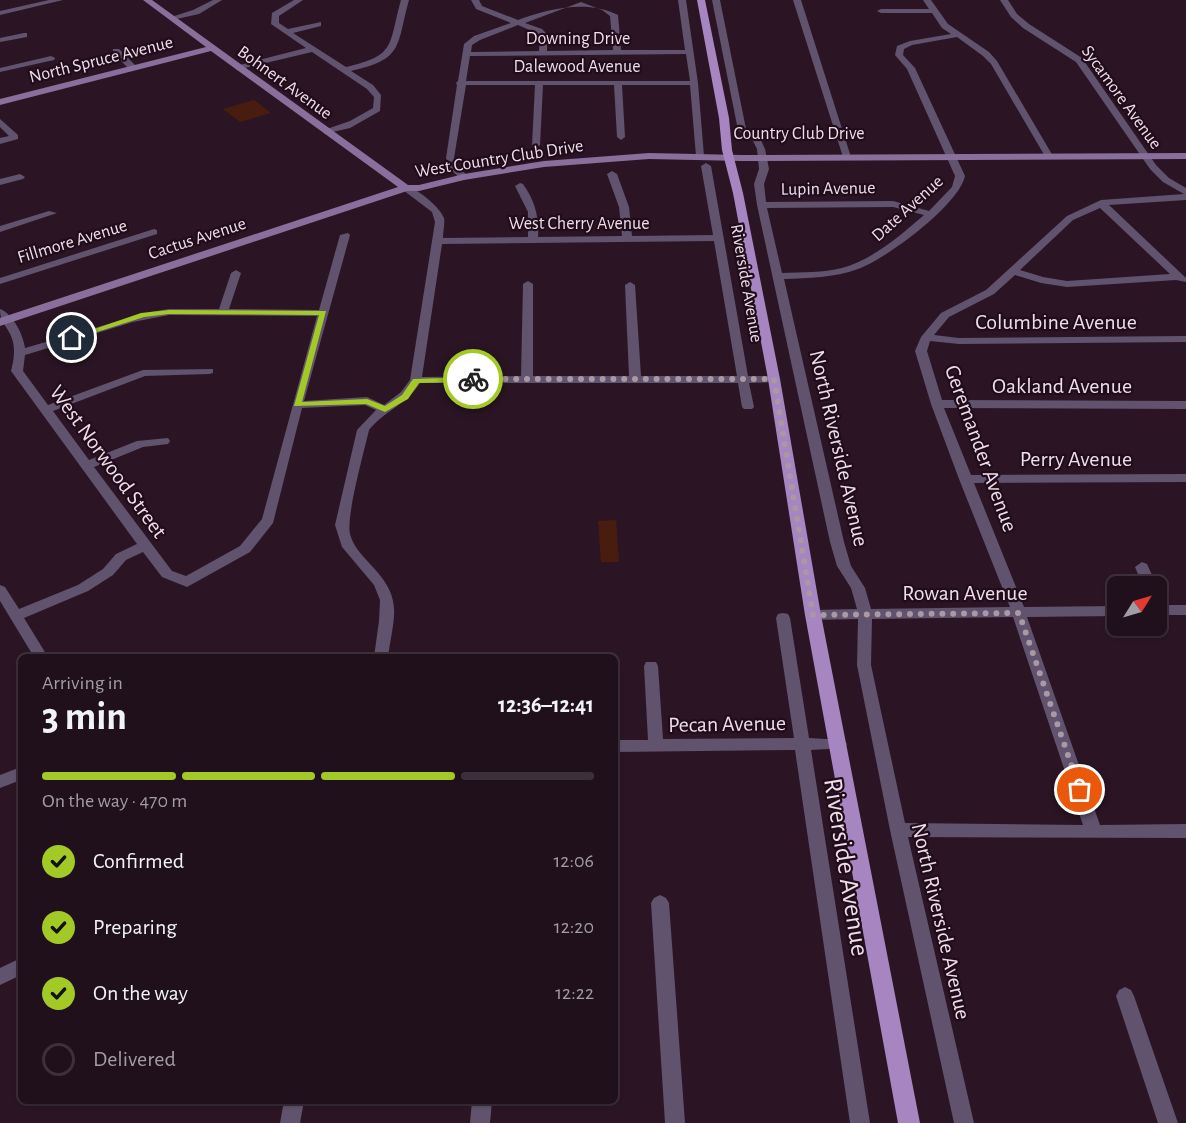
<!DOCTYPE html>
<meta charset="utf-8">
<style>
body{margin:0;font-family:"Alegreya Sans",sans-serif;background:#281925;color:#f1f3f6;height:100vh;display:flex;flex-direction:column;font-size:22px;white-space:nowrap}
*{box-sizing:border-box;margin:0}
p{font-size:20px;color:#a29da3}
.icon{flex:none;width:33px;height:33px;fill:none;stroke:currentColor;stroke-width:2;stroke-linecap:round;stroke-linejoin:round}
.map{position:relative;flex:1;overflow:hidden}
.drawer{position:absolute;left:18px;top:654px;width:600px;height:450px;display:flex;flex-direction:column;background:#20101c;border-radius:9px;box-shadow:0 2px 4px #0004,0 0 0 2px #3d303b}
.drawer>*{flex:none}
.needle{width:39px;rotate:53deg}
.fabs{position:absolute;left:1107px;top:576px;display:grid;gap:12px}
.fabs a{display:grid;place-items:center;width:60px;height:60px;border-radius:9px;background:#20101c;box-shadow:0 2px 4px #0004,0 0 0 2px #3d303b;font-size:30px}
.pin{position:absolute;display:grid;place-items:center;width:51px;height:51px;color:#fff;margin:-26px;border:3px solid #fff;border-radius:50%;box-shadow:0 2px 6px #0007}
.courier{position:absolute;display:grid;place-items:center;width:60px;height:60px;margin:-30px;border:4px solid #a3c927;border-radius:50%;background:#fff;color:#222;box-shadow:0 2px 8px #0007}
.overview em{font-style:normal;font-weight:700}
.overview div{display:flex;flex-direction:column-reverse}
.overview{display:flex;align-items:center;justify-content:space-between;height:102px;padding:0 24px}
h1{font-size:39px;font-weight:700;line-height:45px}
.bar{display:grid;grid-template-columns:repeat(4,1fr);gap:9px 6px;align-content:center;height:72px;padding:0 24px}
.bar i{height:8px;border-radius:4px;background:#3d303b}
.bar .current{background:#a3c927}
.bar p{grid-column:span 4}
ol{padding:0 24px;list-style:none}
li{display:flex;align-items:center;gap:18px;height:66px}
li p{margin-inline-start:auto}
li .icon{padding:6px;border-radius:50%;background:#a3c927;color:#111;stroke-width:4}
li:last-child{color:#a29da3}
li i{width:33px;height:33px;border:3px solid #3d303b;border-radius:50%}
.map>svg:first-child{display:block}
</style>
<div class="map">
<svg width="1186" height="1123" viewBox="0 0 1186 1123">
<rect width="100%" height="100%" fill="#2b1525"/>
<path fill="#491c10" d="M254,100l17,13 -31,9 -17,-13z
M616,520l3,42h-18l-3,-41z"/>
<g fill="none" stroke-linecap="round" stroke-linejoin="round">
<path fill="#61526e" fill-rule="evenodd" d="M49,0h14l-63,15v-4z
M213,0h9l-23,14 -27,6 -4,-2 25,-8z
M294,0h9l-24,16v7l9,6 33,-7v4l-28,7 53,34c51,-12 42,-21 55,-67h8c-13,47 -5,59 -58,71l22,14 8,10 -1,16 -30,17 -26,6v-4l26,-9 23,-13 1,-11 -7,-8 -55,-37 -76,18v-4l70,-18 -35,-24 1,-11z
M471,0h8l3,6 36,14c33,-12 70,-20 100,-5l3,35h64l-7,-50h8l12,83 6,73 -4,3 -4,-3 -6,-71h-68l3,52 -4,3 -4,-3 -3,-52h-71l-3,60 -4,3 -4,-3 3,-60h-69l-12,73 4,9 11,10 -8,2 -10,-9 -5,-12 11,-73 -1,-2 2,-2 6,-37 10,-8 37,-13 -35,-14zM581,2l21,8 8,6 3,34 -66,1v-17l-5,-5 -17,-6zM518,25l18,8 4,3 -1,15 -68,1 1,-7 8,-5zM686,54l4,27h-224l4,-25z
M712,0h8l26,129 14,9 5,11 4,20 -5,15 2,18 127,-1 36,10 23,-24 3,-11 -48,-107 -12,-14 2,-9 13,-5 41,-7 -9,-6 -10,-15h-51l-4,-2 4,-2h48l-6,-9h8l17,24 41,28 8,9 56,95 -7,2 -55,-94 -8,-8 -26,-19 -45,8 -8,4 -1,6 12,13 50,108c-6,29 -79,83 -107,93 -24,9 -50,9 -74,10l60,263 7,24 14,22 6,21 139,-2 -51,-128 -28,-75 -16,-53 6,-14 20,-24 45,-23 81,-74 34,-16 83,-6 -21,-12 -13,-13 -74,-107 -53,-34 -12,-11 -11,-17h8l9,14 12,10 53,34 74,107 13,13 17,10v12l-77,5 77,73v4l-10,-2 -109,7 -26,-4 -26,-8 -21,19 -45,23 -15,18 25,3 227,-2v6l-227,2 -29,-3 -3,10 15,49 244,1v8l-242,-1 27,67 215,-1v8l-212,1 50,124 94,-1v10l-91,1 73,208 86,-1v14l-278,-1 66,286h-20l-64,-293 -33,-165 1,-46 -45,1 -5,-1 -2,-4 2,-4 5,-1 44,-1 -6,-21 -14,-22 -7,-24 -73,-337 -3,-21 5,-15 -2,-20 -4,-8 -15,-11zM893,207l31,8c-23,20 -52,45 -82,53 -19,5 -40,4 -60,5l-15,-65zM1100,208l70,66 -103,7 -24,-4 -23,-7 53,-50zM1013,617l70,208 -178,-2 -34,-158 1,-46z
M793,0h8l50,157 -1,2 -7,-2z
M24,33h3v4l-27,5v-4z
M113,49h6l17,17v4h-6l-17,-17z
M51,56l4,2 -1,2 -54,12v-4z
M0,119l18,16v4l-18,5v-6l9,-2 -9,-9z
M706,163l5,3 37,210h26l6,3 -6,3 -25,1 5,24 -2,2h-8l-2,-2 -4,-24h-318c-13,21 -37,29 -51,47 -5,22 -23,86 -19,104 3,12 12,21 20,30 34,35 24,50 18,93h-14l5,-36 1,-21 -6,-15 -32,-38 -7,-22 22,-95 19,-20 -11,-5 -63,3 -29,115 -23,29 -63,35 -25,-10 -19,-25 -17,8 -13,15 -25,16 -64,27 24,39h-14l-34,-56v-16l5,2 14,22 59,-24 25,-16 13,-15 21,-10 -126,-173c3,-12 5,-23 0,-35 -5,-12 -11,-13 -11,-27 13,5 23,25 25,39l125,-36 19,-3h50l12,-36 5,-3 5,3 -12,36 90,1 21,-75 8,-2 2,2 -46,166 63,-4 17,8 17,-13 9,-12 25,-158 -3,-10 -29,-22v-4c11,-1 37,21 41,32 1,7 -1,13 -1,20l85,-1v-25l-13,-26 5,-3 3,1c12,17 16,32 15,53l84,-1 -3,-29 -12,-33 5,-3 5,3 12,33 3,29 81,-1 -12,-69zM714,241l23,135h-96l-6,-91 -5,-3 -5,3 4,91h-96v-92l-5,-3 -5,3 -2,92 -99,1 20,-133zM169,315l148,1 -55,203 -22,27 -54,30 -14,-5 -78,-104 49,-20 25,-3 2,-3 -2,-3 -31,3 -48,19 -36,-49 92,-35 64,-2 4,-1v-4l-70,1 -95,35 -25,-34 2,-16 108,-33z
M20,174l5,3 -2,2 -23,6v-6z
M49,211l8,2 -57,19v-6z
M154,229l3,1v4l-157,50v-6z
M1142,562l5,2 10,22 -1,1 -13,-1 -8,-19z
M1156,605h30v10h-30z
M783,613l5,1 2,4 19,120 35,2 3,4 -3,4 -33,2 59,373h-20l-55,-373 -180,2v-12h33l-4,-74 2,-4h10l2,4 5,73 131,-1 -18,-120 2,-4z
M21,767v13l-21,8v-13z
M660,895l6,3 3,5 16,220h-20l-14,-220 3,-5z
M21,958v17l-21,10v-17z
M1125,987l6,3 3,6 44,127h-20l-42,-127 3,-6z
M284,1101h20l-4,22h-20z
M472,1101h20l-2,22h-20z"/>
<path fill="#886f9c" fill-rule="evenodd" d="M143,0h9l256,185h11l45,-11 80,-13 105,-8 92,2 445,-2v6l-445,2 -92,-2 -105,8 -80,13 -45,11h-12l-407,135v-8l398,-131 -187,-136 -211,54v-6l206,-52z"/>
<path fill="#a685c0" fill-rule="evenodd" d="M697,0h8l24,118 3,32 11,43 37,186 41,236 99,508h-22l-93,-508 -37,-236 -35,-186 -11,-43 -3,-32z"/>
</g>
<path fill="#a3c927" d="M169,310l157,1 -24,91 65,-3 18,7 17,-11 11,-16 60,-2 4,2 -4,3 -54,1 -11,16 -23,13 -19,-8 -72,2 25,-91 -150,-1 -25,3 -72,23 -4,-2 73,-25z"/>
<g fill="none" stroke-linecap="round" stroke-linejoin="round">
<path stroke="#aa98a4" stroke-width="6" stroke-dasharray="0 10.8" d="M473,379h301l39,236 206,-2 61,177"/>
</g>
<g text-anchor="middle" stroke-width="4.5" stroke-linejoin="round" paint-order="stroke">
<g font-size="18" fill="#eedee9" stroke="#210c1c">
<text x="578" y="44">Downing Drive</text>
<text transform="translate(101 59) rotate(-14)" y="6">North Spruce Avenue</text>
<text x="577" y="72">Dalewood Avenue</text>
<text transform="translate(285 82) rotate(36)" y="6">Bohnert Avenue</text>
<text transform="translate(1122 97) rotate(54)" y="6">Sycamore Avenue</text>
<text x="799" y="139">Country Club Drive</text>
<text transform="translate(499 158) rotate(-9)" y="6">West Country Club Drive</text>
<text transform="translate(828 188) rotate(-1)" y="6">Lupin Avenue</text>
<text transform="translate(907 208) rotate(-42)" y="6">Date Avenue</text>
<text x="579" y="229">West Cherry Avenue</text>
<text transform="translate(197 238) rotate(-18)" y="6">Cactus Avenue</text>
<text transform="translate(72 241) rotate(-17)" y="6">Fillmore Avenue</text>
<text transform="translate(747 283) rotate(80)" y="6">Riverside Avenue</text>
</g>
<g font-size="22" fill="#eedee9" stroke="#210c1c">
<text x="1056" y="329">Columbine Avenue</text>
<text x="1062" y="393">Oakland Avenue</text>
<text transform="translate(840 448) rotate(77)" y="8">North Riverside Avenue</text>
<text transform="translate(982 448) rotate(70)" y="8">Geremander Avenue</text>
<text x="1076" y="466">Perry Avenue</text>
<text transform="translate(109 461) rotate(54)" y="8">West Norwood Street</text>
<text x="965" y="600">Rowan Avenue</text>
<text transform="translate(727 723) rotate(-1)" y="8">Pecan Avenue</text>
<text transform="translate(942 921) rotate(77)" y="8">North Riverside Avenue</text>
</g>
<g font-size="27" fill="#eedee9" stroke="#210c1c">
<text transform="translate(847 867) rotate(81)" y="9">Riverside Avenue</text>
</g>
</g>
</svg>
<div class="fabs">
<a><svg class="needle" viewBox="-14 -14 28 28"><path d="M0-13l5 13h-10z" fill="#e53935"/><path d="M0 13l5-13h-10z" fill="#a29da3"/></svg></a>
</div>
<div class="pin" style="left:1080px;top:790px;background:#ea580c"><svg class="icon" aria-label="bag" viewBox="0 0 24 24"><path d="M5 8h14l-1 12H6zM9 8a3 3 0 0 1 6 0"/></svg></div>
<div class="pin" style="left:72px;top:338px;background:#1f2937"><svg class="icon" aria-label="home" viewBox="0 0 24 24"><path d="M3 11l9-7 9 7M6 9v11h12V9"/></svg></div>
<div class="courier" style="left:473px;top:379px"><svg class="icon" aria-label="bike" viewBox="0 0 24 24"><circle cx="6" cy="16" r="4"/><circle cx="18" cy="16" r="4"/><path d="M6 16l4-8h5l3 8M10 8l3 8H6M13 5h3"/></svg></div>
<section class="drawer">
<div class="overview"><div><h1>3 min</h1><p>Arriving in</p></div><em>12:36–12:41</em></div>
<div class="bar"><i class="current"></i><i class="current"></i><i class="current"></i><i></i><p>On the way · 470 m</p></div>
<ol>
<li><svg class="icon" aria-label="check" viewBox="0 0 24 24"><path d="M5 12l5 5 9-10"/></svg>Confirmed<p>12:06</p></li>
<li><svg class="icon" aria-label="check" viewBox="0 0 24 24"><path d="M5 12l5 5 9-10"/></svg>Preparing<p>12:20</p></li>
<li><svg class="icon" aria-label="check" viewBox="0 0 24 24"><path d="M5 12l5 5 9-10"/></svg>On the way<p>12:22</p></li>
<li><i></i>Delivered</li>
</ol>
</section>
</div>
